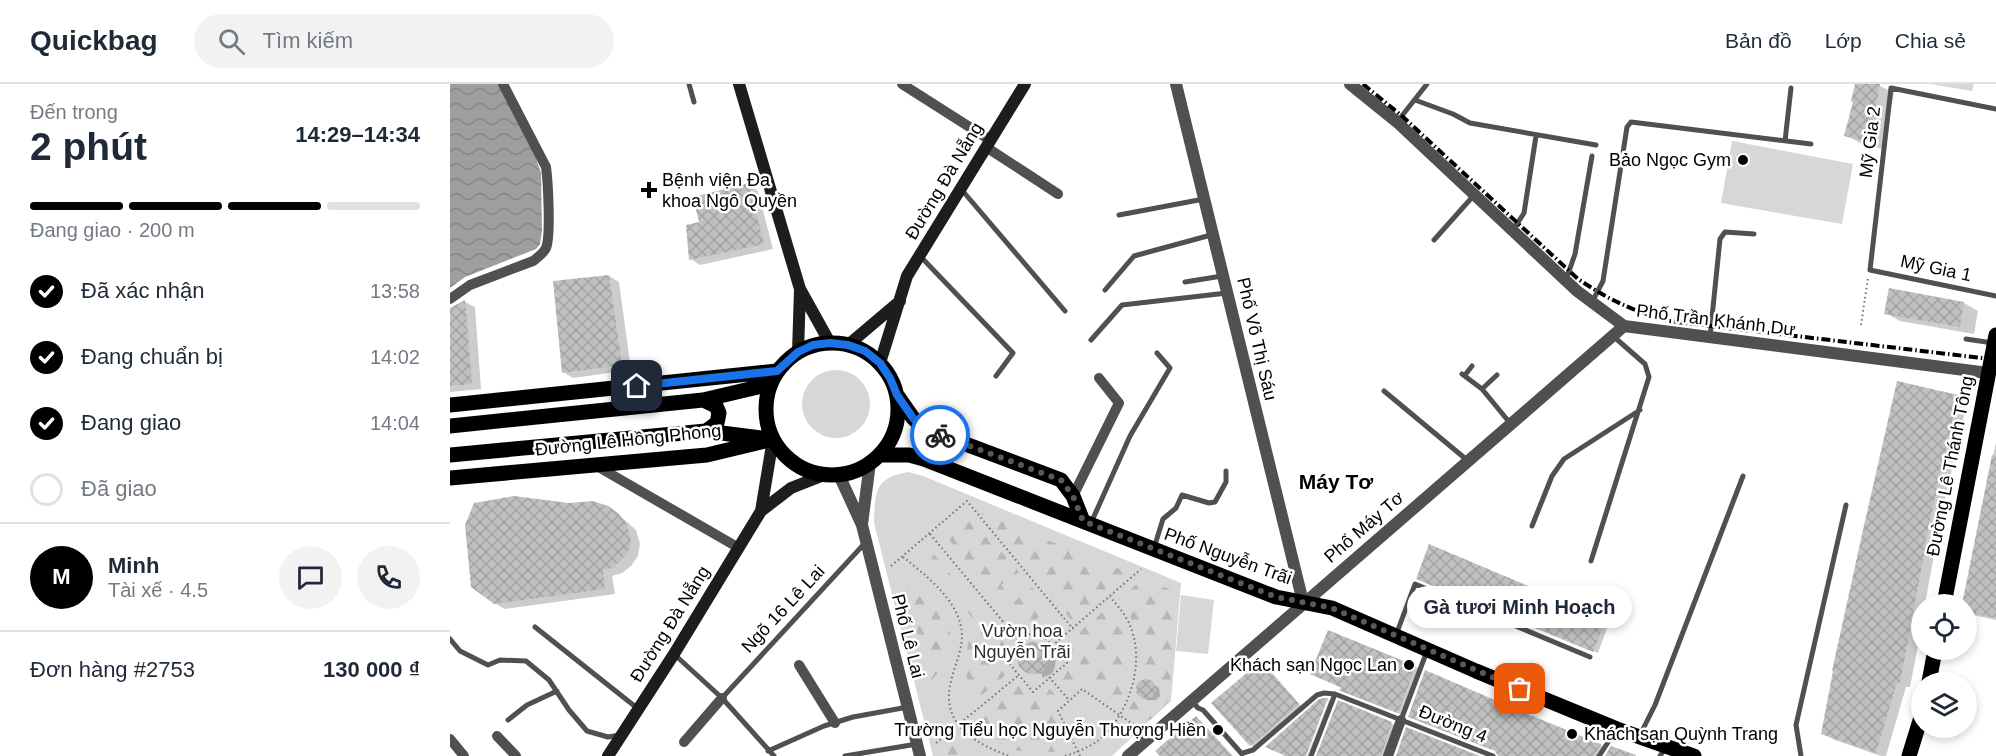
<!DOCTYPE html>
<html lang="vi">
<meta charset="utf-8">
<style>
body{margin:0;font-family:Helvetica,sans-serif;background:#f2f2f3;color:#1f2937;height:100vh;display:flex;flex-direction:column;font-size:22px;white-space:nowrap}
*{box-sizing:border-box;margin:0}
p{font-size:20px;color:#747a83}
.icon{flex:none;width:33px;height:33px;fill:none;stroke:currentColor;stroke-width:2;stroke-linecap:round;stroke-linejoin:round}
.map{position:relative;flex:1;overflow:hidden}
.drawer{display:flex;flex-direction:column;background:#fff;width:450px}
.drawer>*{flex:none}
.fabs{position:absolute;left:1461px;top:510px;display:grid;gap:12px}
.fabs a{display:grid;place-items:center;width:66px;height:66px;border-radius:50%;background:#fff;box-shadow:0 3px 9px #0003;font-size:30px}
.pin{position:absolute;display:grid;place-items:center;width:51px;height:51px;color:#fff;margin:-26px;border-radius:12px;box-shadow:0 3px 9px #0006}
.courier{position:absolute;display:grid;place-items:center;width:60px;height:60px;margin:-30px;border:4px solid #1a73e8;border-radius:50%;background:#fff;color:#222;box-shadow:0 2px 8px #0007}
.bubble{position:absolute;height:42px;border-radius:21px;background:#fff;box-shadow:0 3px 9px #0003;font-size:20px;font-weight:700;line-height:42px;text-align:center}
.summary em{font-style:normal;font-weight:700}
.summary div{display:flex;flex-direction:column-reverse}
.summary{display:flex;align-items:center;justify-content:space-between;height:102px;padding:0 30px}
h1{font-size:39px;font-weight:700;line-height:45px}
.bar{display:grid;grid-template-columns:repeat(4,1fr);gap:9px 6px;align-content:center;height:72px;padding:0 30px}
.bar i{height:8px;border-radius:4px;background:#e0e1e3}
.bar .current{background:#000}
.bar p{grid-column:span 4}
.line{display:flex;align-items:center;gap:15px;padding:0 30px;border-top:2px solid #e0e1e3}
.line div{flex:1}
.round{display:grid;place-items:center;flex:none;width:63px;height:63px;border-radius:32px;background:#f2f2f3}
ol{padding:0 30px;list-style:none}
li{display:flex;align-items:center;gap:18px;height:66px}
li p{margin-inline-start:auto}
li .icon{padding:6px;border-radius:50%;background:#000;color:#fff;stroke-width:4}
li:last-child{color:#747a83}
li i{width:33px;height:33px;border:3px solid #e0e1e3;border-radius:50%}
header{display:flex;align-items:center;gap:36px;box-sizing:border-box;height:84px;padding:0 30px;background:#fff;border-bottom:2px solid #e0e1e3}
header strong{font-size:28px}
nav{display:flex;gap:33px;margin-inline-start:auto;font-size:21px}
.search{width:420px;height:54px;background:#f2f2f3;display:flex;align-items:center;gap:15px;box-sizing:border-box;padding:0 21px;border-radius:33px;color:#747a83;font-size:22px}
main{display:flex;flex:1;min-height:0}
.map>svg:first-child{display:block}
</style>
<header>
<strong>Quickbag</strong>
<div class="search"><svg class="icon" aria-label="search" viewBox="0 0 24 24"><circle cx="10" cy="10" r="6"/><path d="M15 15l6 6"/></svg>Tìm kiếm</div>
<nav><a>Bản đồ</a><a>Lớp</a><a>Chia sẻ</a></nav>
</header>
<main>
<section class="drawer">
<div class="summary"><div><h1>2 phút</h1><p>Đến trong</p></div><em>14:29–14:34</em></div>
<div class="bar"><i class="current"></i><i class="current"></i><i class="current"></i><i></i><p>Đang giao · 200 m</p></div>
<ol>
<li><svg class="icon" aria-label="check" viewBox="0 0 24 24"><path d="M5 12l5 5 9-10"/></svg>Đã xác nhận<p>13:58</p></li>
<li><svg class="icon" aria-label="check" viewBox="0 0 24 24"><path d="M5 12l5 5 9-10"/></svg>Đang chuẩn bị<p>14:02</p></li>
<li><svg class="icon" aria-label="check" viewBox="0 0 24 24"><path d="M5 12l5 5 9-10"/></svg>Đang giao<p>14:04</p></li>
<li><i></i>Đã giao</li>
</ol>
<div class="line" style="height:108px"><b class="round" style="background:#000;color:#fff">M</b><div><b>Minh</b><p>Tài xế · 4.5</p></div><a class="round"><svg class="icon" aria-label="chat" viewBox="0 0 24 24"><path d="M4 5h16v11H9l-5 4z"/></svg></a><a class="round"><svg class="icon" aria-label="phone" viewBox="0 0 24 24"><path d="M5 4h4l2 5-3 2q2 4 5 5l2-3 5 2v4C11 20 4 13 5 4z"/></svg></a></div>
<div class="line" style="height:78px"><div>Đơn hàng #2753</div><b>130 000 ₫</b></div>
</section>
<div class="map">
<svg width="1546" height="672" viewBox="0 0 1546 672">
<defs>
<pattern id="forest-firs" width="22" height="20" patternUnits="userSpaceOnUse" patternTransform="scale(1.5)"><rect width="22" height="20" fill="#d7d7d7"/><path d="M5 1l3.5 6h-7zM16 11l3.5 6h-7z" fill="#b7b7b7"/></pattern>
<pattern id="water-waves" width="16" height="10" patternUnits="userSpaceOnUse" patternTransform="scale(1.5)"><rect width="16" height="10" fill="#9e9e9e"/><path d="M0 5q4-4 8 0t8 0" fill="none" stroke="#868686"/></pattern>
<pattern id="building-cross-hatch" width="8" height="8" patternUnits="userSpaceOnUse" patternTransform="scale(1.5)"><rect width="8" height="8" fill="#c0c0c0"/><path d="M0 0l8 8M0 8l8-8" fill="none" stroke="#a3a3a3"/></pattern>
</defs>
<rect width="100%" height="100%" fill="#fff"/>
<path fill="#d7d7d7" d="M1480,0h44l-2,7z
M1282,57l121,23 -11,60 -121,-21z
M352 320a34 34 0 1 1 68 0a34 34 0 1 1-68 0Z
M458,388l15,4 258,107 -10,118 -59,55h-179l-59,-233c1,-30 0,-45 34,-51z
M731,511l33,5 -6,54 -32,-3z"/>
<path fill="url(#forest-firs)" d="M531,429l148,60 -58,47z
M524,434l5,6 -16,15 8,10 17,-14 6,8 -16,14 5,6 17,-13 7,8 -17,14 5,6 18,-14 6,8 -18,13 5,6 17,-14 5,6 -17,14 4,4 17,-14 4,7 -16,14 4,4 16,-14 24,28 -10,9 -15,-18 -18,15 -8,-11 1,-2 -66,-80z
M483,469l67,80 1,-2 9,10 -18,15 15,18 -29,24c-20,-23 -12,-51 -3,-77l-51,-61z
M454,491c47,19 63,70 25,108z
M693,495l34,13 -8,109 -18,18 -8,3 -16,-10 9,-22 5,8 7,2 8,-6 1,-7 -7,-7 -10,1c0,-30 -1,-58 -21,-82z
M661,521c19,32 23,66 6,100l-38,-24 -10,8 -10,-11 17,-15 -14,-16z
M567,600l14,17 17,-14 10,11 -9,8 19,44c-32,6 -77,1 -101,-21z
M502,654l20,18h-25l-3,-11z"/>
<path fill="url(#water-waves)" d="M0,0h48l37,71 6,18 1,58 -2,13 -4,5 -71,28 -15,11z"/>
<path fill="#0003" d="M1407,0h19l18,9 -12,56 -22,-6 -14,-8z
M299,101l9,6 15,58 -73,16 -9,-6 10,-35z
M159,192l10,6 12,88 -58,8 -10,-6z
M15,218l10,5 6,82 -31,3v-82z
M1514,219l14,8 -4,23 -74,-13 -14,-8z
M1507,312l10,6 -33,147 1,1 -10,54h-3v21l-12,62h-4l-20,69h-5l-49,-17 -9,-6z
M1546,358v178l-24,-5 -6,-3v-8h-3z
M168,430l18,16 4,14 -2,12 -7,10 -9,7 -10,3 3,18 -110,15 -11,-6z
M972,497l183,39 4,3 -11,30z
M583,559l17,8 6,9 -2,10 -3,4 -9,4v-4l-15,-2 -5,-4 -4,-8 2,-9 3,-4z
M812,579l4,3 36,41 -47,40 -4,-2z
M966,583l4,3 -18,45 -58,-23z
M696,596l13,8 1,8 -4,4h-9l-9,-7v-6l3,-5z
M878,616l4,2 -20,54h-5l22,-55h-4l-21,55h-21l37,-55z
M889,618l58,24 -11,30h-68z
M1074,630l77,31 4,3 -5,8h-101z
M746,634l5,3 32,35h-71z"/>
<path fill="url(#building-cross-hatch)" d="M1405,0h25l-12,58 -24,-6 9,-34 -2,-1z
M299,99l15,61 -75,16 -3,-35 13,-3 -6,-25z
M159,191l13,90 -60,8 -9,-92z
M1439,204l75,14 -4,25 -76,-13z
M15,216l7,84 -22,2v-78z
M1447,297l61,14 -33,148h1l-26,140 -3,-1 -21,71 -55,-19 12,-63h-1l31,-141z
M1542,371l4,1v162l-30,-6v-8h-4z
M64,412l55,7 24,-2 15,5 10,7 8,10 5,15 -2,12 -8,10 -9,8 -9,2 2,19 -111,15 -23,-17 -6,-62 9,-22z
M979,460l177,75 -13,33 -177,-73z
M878,546l88,36 -18,47 -60,-23 4,-2 -32,-14z
M567 574a16 16 0 1 1 32 0a16 16 0 1 1-32 0Z
M811,577l38,43 -49,42 -39,-43z
M975,586l100,43 76,31 -7,12h-96l-3,-5 -87,-34z
M686 605a10 10 0 1 1 20 0a10 10 0 1 1-20 0Z
M874,614h4l-22,58h-20l-21,-9 54,-48z
M888,616l54,22 -11,34h-65z
M746,632l36,40h-72l-5,-5z
M956,643l74,29h-84z
M1161,662l25,9v1h-31z"/>
<g fill="none" stroke-linecap="round" stroke-linejoin="round">
<path stroke="#727272" stroke-width="2" stroke-dasharray="1.5 3" stroke-linecap="butt" d="M1411,241l7,-47
M480,450l90,108
M453,473c21,17 53,41 58,70 4,19 -6,36 -10,54 -11,43 23,62 58,75
M441,482l76,-65 106,128
M587,544l30,35 -34,29 -30,-36z
M602,562l89,-77
M599,593l20,23
M486,659l83,-68
M615,672c13,-4 26,-9 37,-19 29,-27 44,-77 27,-114 -5,-10 -12,-18 -19,-26
M630,672l-22,-45 24,-22 59,41"/>
<path stroke="#505050" stroke-width="5" d="M239,0l5,18
M965,16l38,14 17,9 126,22
M1546,25l-105,-21 -21,182 126,26
M947,38l30,-38
M1335,57l6,-53
M511,105l104,122
M669,131l85,-16
M1063,146l11,-17 12,-77
M984,156l41,-46
M470,172l93,97 -17,23
M1116,196l9,-26 17,-98
M735,198l37,-6
M655,206l29,-34 77,-21
M1142,218l11,-21 24,-154 4,-5 180,22
M1260,253l10,-98 5,-7 29,2
M1516,255l27,4
M641,256l31,-35 105,-12
M1012,290l20,15 28,34
M1015,291l7,-9
M1032,305l15,-14
M934,307l83,69
M641,439l39,-87 40,-68 -13,-15
M1082,442l20,-50 12,-17 76,-49
M704,464l9,-29 13,-11 6,-13 27,8 6,-1 11,-20v-11
M1141,477l58,-184 -4,-13 -32,-28
M85,543l102,81
M946,551l19,-51 175,73
M0,555l10,12 28,14 12,-5 26,1 23,19 20,30 18,21 21,6 12,-2
M225,571l47,43 52,58
M272,614l143,-155
M742,617l6,7 5,2 39,44
M58,636l19,-15 30,-14
M951,636l26,-69
M1190,651l15,-30 88,-229
M318,667l56,-25 29,-9 55,-10
M793,669l10,-3 64,-55 7,-2 11,1
M395,672l72,-12
M861,672l24,-62 158,62
M1149,672l17,-26
M1210,672l6,-9
M1351,672l-5,-31 50,-220"/>
<path stroke="#505050" stroke-width="10" d="M452,0l88,56
M536,63l72,47
M0,215l20,-14 63,-24c5,-4 10,-7 13,-13 5,-12 2,-66 0,-81l-43,-83
M145,381l144,83
M623,412l46,-93 -20,-25
M349,581l36,58
M47,652l19,20
M0,655l14,17
M234,658l38,-44
M938,672l13,-36"/>
<path stroke="#505050" stroke-width="12" d="M726,0l127,518
M900,0l47,38 180,169 47,35 364,47
M389,391l23,50 58,231
M412,440l8,-61
M678,672l496,-430"/>
<path stroke="#1d1d1d" stroke-width="12" d="M289,0l61,205 30,54
M398,261l52,-44
M348,268l2,-62
M430,279l27,-87 118,-192
M311,427l30,-23 33,-13
M158,672l66,-102 87,-143 12,-72"/>
<path stroke="#000" stroke-width="15" d="M316 325a66 66 0 1 1 132 0a66 66 0 1 1-132 0Z
M447,311l16,23 10,10 138,52 12,16 10,25
M253,316l13,6 3,7 -2,10 -11,8
M0,321l327,-34
M0,342l253,-26 68,-16
M0,371l256,-24 55,7
M429,371h30l15,4 352,138 56,11 144,63 141,58 77,27
M0,394l257,-23 66,-16
M1494,520l52,-269
M1479,598l6,-32
M1459,672l13,-42"/>
<path stroke="#000" stroke-width="4" stroke-dasharray="9 3 1.5 3" stroke-linecap="butt" d="M913,0l39,32 176,163c33,22 53,31 91,42l321,38 6,4"/>
</g>
<g fill="none" stroke-linecap="round" stroke-linejoin="round">
<path stroke="#595959" stroke-width="6" stroke-dasharray="0 10.8" d="M490,351l121,45 12,16 10,25 193,76 56,11 188,81"/>
<path stroke="#1a73e8" stroke-width="8" d="M187,302l140,-15 21,-19 15,-7 17,-2 18,2 17,6 15,12 10,15 7,17 16,23 10,10 17,7"/>
</g>
<g fill="#000" stroke="#fff" stroke-width="2">
<circle cx="1293" cy="76" r="6"/>
<path d="M196 97h6v6h6v6h-6v6h-6v-6h-6v-6h6z"/>
<circle cx="959" cy="581" r="6"/>
<circle cx="768" cy="646" r="6"/>
<circle cx="1122" cy="650" r="6"/>
</g>
<g text-anchor="middle" stroke-width="5" stroke-linejoin="round" paint-order="stroke">
<g font-size="18" fill="#000" stroke="#fff">
<text transform="translate(1420 58) rotate(-83)" y="6">Mỹ Gia 2</text>
<text transform="translate(494 97) rotate(-59)" y="6">Đường Đà Nẵng</text>
<text transform="translate(1486 184) rotate(12)" y="6">Mỹ Gia 1</text>
<text transform="translate(1266 236) rotate(7)" y="6">Phố Trần Khánh Dư</text>
<text transform="translate(807 255) rotate(77)" y="6">Phố Võ Thị Sáu</text>
<text transform="translate(178 356) rotate(-6)" y="6">Đường Lê Hồng Phong</text>
<text transform="translate(1500 382) rotate(-79)" y="6">Đường Lê Thánh Tông</text>
<text transform="translate(914 443) rotate(-41)" y="6">Phố Máy Tơ</text>
<text transform="translate(778 472) rotate(20)" y="6">Phố Nguyễn Trãi</text>
<text transform="translate(333 525) rotate(-47)" y="6">Ngõ 16 Lê Lai</text>
<text transform="translate(220 540) rotate(-58)" y="6">Đường Đà Nẵng</text>
<text transform="translate(458 552) rotate(76)" y="6">Phố Lê Lai</text>
<text transform="translate(1003 640) rotate(22)" y="6">Đường 4</text>
</g>
<g font-size="18" fill="#000" stroke="#fff" text-anchor="end">
<text x="1281" y="82">Bảo Ngọc Gym</text>
<text x="212" y="102" text-anchor="start">Bệnh viện Đa<tspan x="212" dy="21">khoa Ngô Quyền</tspan></text>
<text x="947" y="587">Khách sạn Ngọc Lan</text>
<text x="756" y="652">Trường Tiểu học Nguyễn Thượng Hiền</text>
<text x="1134" y="656" text-anchor="start">Khách sạn Quỳnh Trang</text>
</g>
<g font-size="18" fill="#2e2e2e" stroke="#fff">
<text x="572" y="553">Vườn hoa<tspan x="572" dy="21">Nguyễn Trãi</tspan></text>
</g>
<g font-size="21" font-weight="bold" fill="#000" stroke="#fff">
<text x="886" y="405">Máy Tơ</text>
</g>
</g>
</svg>
<div class="fabs">
<a><svg class="icon" aria-label="locate" viewBox="0 0 24 24"><circle cx="12" cy="12" r="6"/><path d="M12 2v4M12 18v4M2 12h4M18 12h4"/></svg></a>
<a><svg class="icon" aria-label="layers" viewBox="0 0 24 24"><path d="M12 4l9 5-9 5-9-5zM3 14l9 5 9-5"/></svg></a>
</div>
<div class="pin" style="left:1070px;top:605px;background:#ea580c"><svg class="icon" aria-label="bag" viewBox="0 0 24 24"><path d="M5 8h14l-1 12H6zM9 8a3 3 0 0 1 6 0"/></svg></div>
<div class="pin" style="left:187px;top:302px;background:#1f2937"><svg class="icon" aria-label="home" viewBox="0 0 24 24"><path d="M3 11l9-7 9 7M6 9v11h12V9"/></svg></div>
<div class="courier" style="left:490px;top:351px"><svg class="icon" aria-label="bike" viewBox="0 0 24 24"><circle cx="6" cy="16" r="4"/><circle cx="18" cy="16" r="4"/><path d="M6 16l4-8h5l3 8M10 8l3 8H6M13 5h3"/></svg></div>
<div class="bubble" style="left:957px;top:502px;width:225px">Gà tươi Minh Hoạch</div>
</div>
</main>
